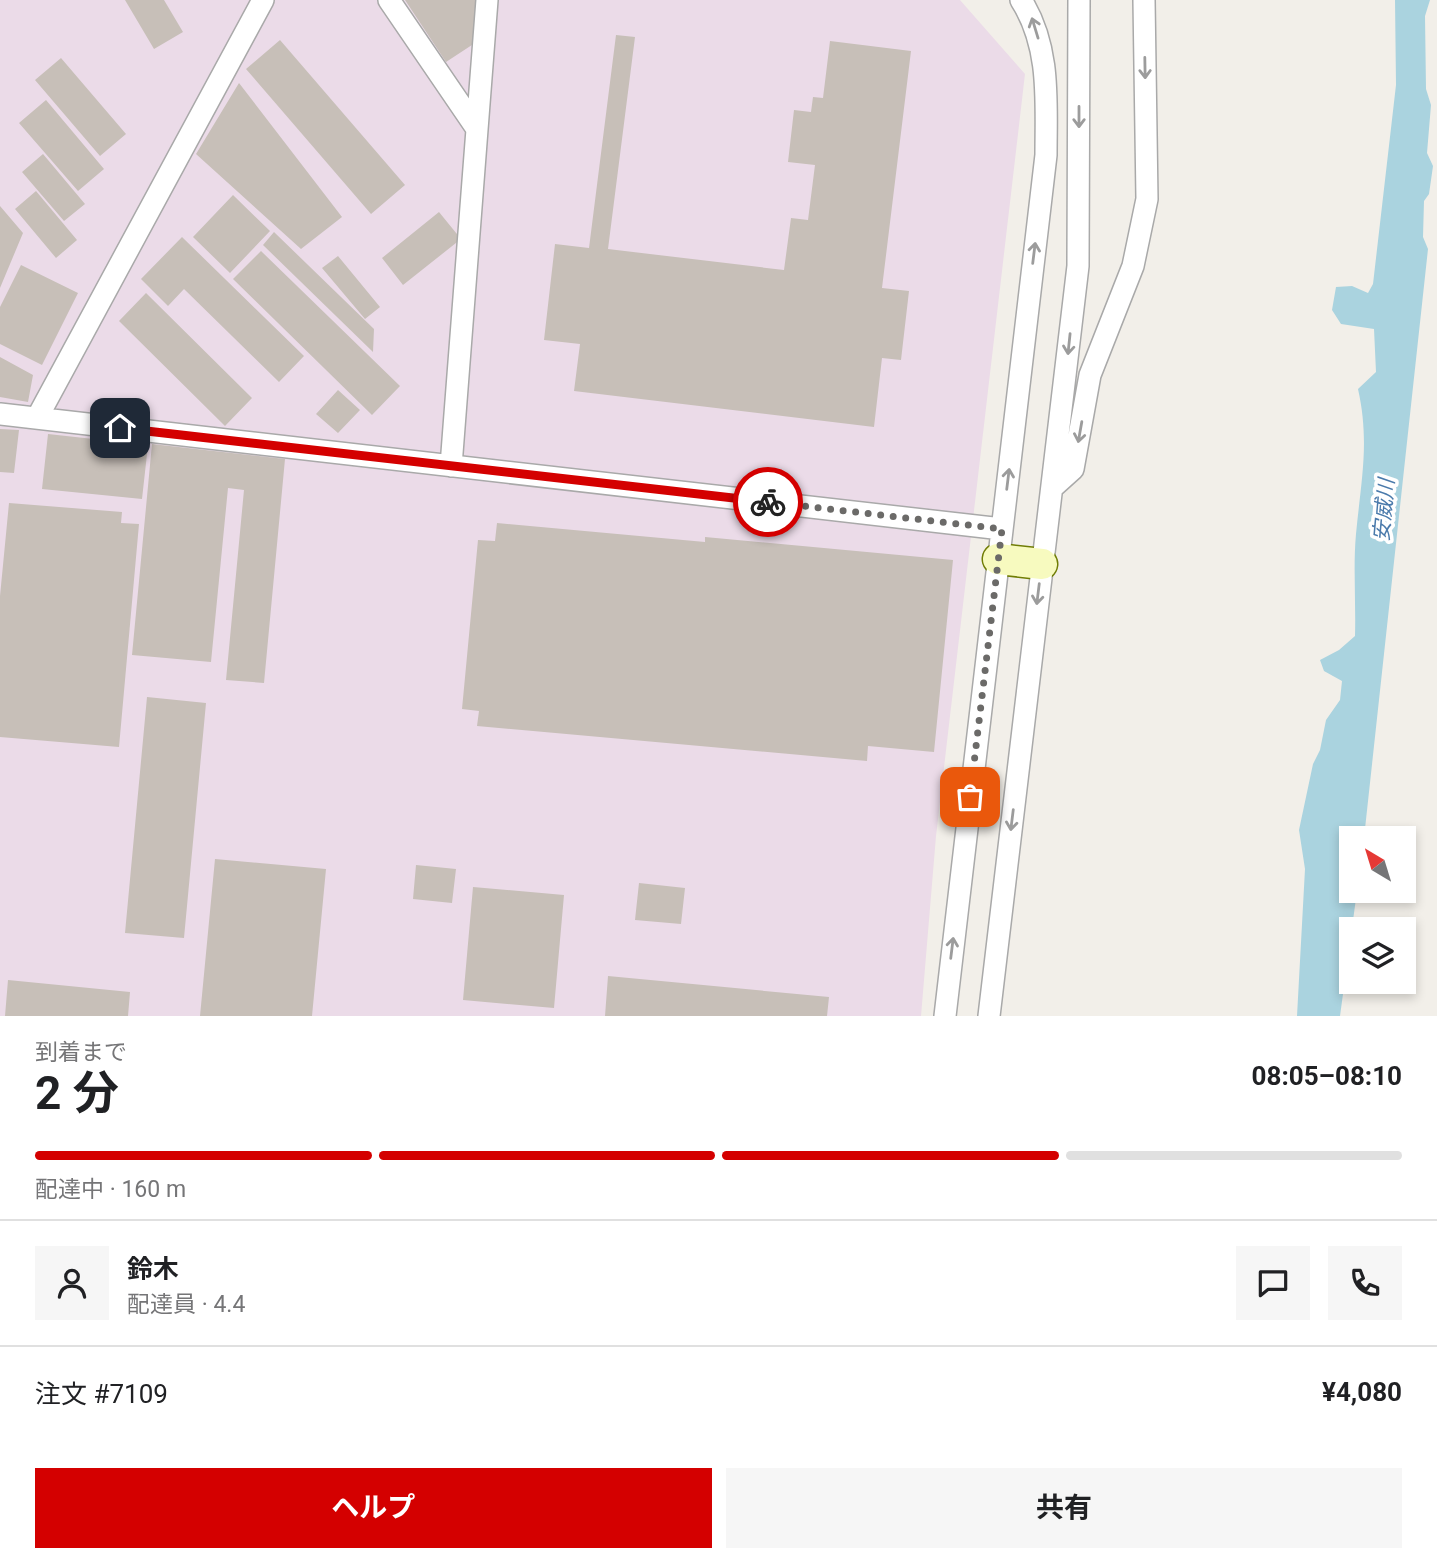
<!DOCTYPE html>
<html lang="ja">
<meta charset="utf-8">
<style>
body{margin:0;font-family:Roboto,"Noto Sans JP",sans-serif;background:#f6f6f6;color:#202124;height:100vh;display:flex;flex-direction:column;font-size:26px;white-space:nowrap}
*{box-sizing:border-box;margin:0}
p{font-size:23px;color:#757577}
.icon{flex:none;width:38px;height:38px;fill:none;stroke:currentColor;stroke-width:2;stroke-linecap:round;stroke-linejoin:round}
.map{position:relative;height:1016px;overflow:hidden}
.sheet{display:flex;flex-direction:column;background:#fff;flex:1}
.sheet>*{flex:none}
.needle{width:46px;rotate:322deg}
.controls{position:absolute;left:1339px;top:826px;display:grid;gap:14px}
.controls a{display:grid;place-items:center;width:77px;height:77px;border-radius:0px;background:#fff;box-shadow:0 4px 10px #0003;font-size:35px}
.pin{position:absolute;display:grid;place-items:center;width:60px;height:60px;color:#fff;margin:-30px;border-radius:14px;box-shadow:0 4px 10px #0006}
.courier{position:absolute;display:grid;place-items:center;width:70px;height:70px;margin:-35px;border:5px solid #d40000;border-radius:50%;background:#fff;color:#222;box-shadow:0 2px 9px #0007}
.overview em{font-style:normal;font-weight:700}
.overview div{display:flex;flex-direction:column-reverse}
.overview{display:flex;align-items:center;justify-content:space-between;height:119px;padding:0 35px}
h1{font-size:46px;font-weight:700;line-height:52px}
.bar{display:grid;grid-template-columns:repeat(4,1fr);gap:10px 7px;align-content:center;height:84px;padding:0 35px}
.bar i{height:9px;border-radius:5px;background:#e0e0e0}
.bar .active{background:#d40000}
.bar p{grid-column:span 4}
.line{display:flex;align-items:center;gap:18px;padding:0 35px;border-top:2px solid #e0e0e0}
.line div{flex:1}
.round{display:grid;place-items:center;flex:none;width:74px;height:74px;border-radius:0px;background:#f6f6f6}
.button{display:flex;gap:14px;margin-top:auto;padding:14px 35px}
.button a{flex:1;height:80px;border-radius:0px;background:#d40000;color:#fff;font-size:28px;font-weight:700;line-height:80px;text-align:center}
.button a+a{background:#f6f6f6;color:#202124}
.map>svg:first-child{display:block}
</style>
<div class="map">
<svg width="1437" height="1016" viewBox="0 0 1437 1016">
<rect width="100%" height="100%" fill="#f2efe9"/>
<path fill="#ebdbe8" d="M0,0h960l65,74 -89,762 -15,180h-921z"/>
<path fill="#aad3df" d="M1395,0h35l-5,16 1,73 5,16 -4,48 6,13 -4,28 -5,7 -1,36 5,12 -64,589h-13v53h6l-17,125h-43l8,-147 -6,-39 14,-66 7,-14 6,-30 14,-20 2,-19 -18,-10 -4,-11 19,-10 16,-14c1,-34 -2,-69 1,-102 5,-53 14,-92 2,-145l18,-17 -2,-43 -33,-5 -9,-14 4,-23 16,-1 16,7 5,-9 23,-199z"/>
<path fill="#c7bfb8" d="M125,0h39l19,32 -29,17z
M405,0h73l-3,43 -29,19z
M616,35l19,2 -27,212 176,21 7,-52 17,2 7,-55 -27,-3 6,-52 17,2 2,-15 10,1 7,-57 81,10 -29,237 27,3 -8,69 -19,-2 -8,69 -300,-36 6,-47 -36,-4 11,-96 34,4z
M280,40l125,145 -34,29 -125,-145z
M61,58l65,76 -26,22 -65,-76z
M239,83l103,134 -41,32 -105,-95z
M46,100l58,69 -26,22 -59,-68z
M43,154l42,50 -21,17 -42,-49z
M36,191l41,49 -21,18 -41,-49z
M233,195l37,36 -40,42 -37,-36z
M0,206l23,27 -23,55z
M439,212l22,27 -58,46 -21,-27z
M274,232l100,97 -1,23 -110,-107z
M182,237l122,119 -25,26 -95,-93 -16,17 -27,-27z
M261,251l139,135 -28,29 -139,-136z
M338,256l42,51 -15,12 -43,-51z
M21,265l57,28 -36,72 -42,-21v-37z
M146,293l106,105 -27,28 -106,-105z
M0,357l33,18 -5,27 -28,-5z
M338,390l22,20 -22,23 -22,-19z
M0,429l19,1 -5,43 -14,-1z
M48,434l100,11 -6,54 -100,-10z
M152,444l133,15 -21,224 -38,-3 18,-190 -16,-2 -17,174 -79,-7z
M9,503l113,9 -1,11 18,1 -20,223 -119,-10v-141z
M497,523l208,19v-5l248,23 -19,192 -66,-6 -1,15 -390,-35 2,-15 -17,-2 16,-169 17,1z
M147,697l59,6 -22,235 -59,-5z
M215,859l111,10 -14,147h-112z
M416,865l40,4 -4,34 -39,-4z
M639,883l46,5 -4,36 -46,-4z
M473,887l91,8 -10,113 -91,-8z
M608,976l221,21 -2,19h-222z
M8,980l122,12 -2,24h-123z"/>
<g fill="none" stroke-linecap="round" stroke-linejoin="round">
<g stroke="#a9a9a9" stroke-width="24">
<path id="street" d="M389,0l88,129
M0,414l1002,115
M37,418l226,-418
M451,466l36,-466
M1053,487l20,-18 17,-94 43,-109 14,-67 -3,-199
M945,1016l101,-861c0,-53 5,-108 -25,-155
M989,1016l89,-750 1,-266"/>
</g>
<g stroke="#707d05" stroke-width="33">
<path id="secondary" d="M998,559l44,5"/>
</g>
<use href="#street" stroke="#fff" stroke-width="21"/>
<use href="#secondary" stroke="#f7fabf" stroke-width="30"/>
</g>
<defs><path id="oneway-shaft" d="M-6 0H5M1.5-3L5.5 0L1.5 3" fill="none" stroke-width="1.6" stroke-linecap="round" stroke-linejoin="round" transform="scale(1.75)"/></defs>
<g stroke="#9c9c9c">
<use href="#oneway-shaft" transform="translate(1035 28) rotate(-107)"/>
<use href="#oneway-shaft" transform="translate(1145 68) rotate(89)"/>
<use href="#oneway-shaft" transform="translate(1079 117) rotate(90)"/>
<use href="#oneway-shaft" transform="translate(1034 253) rotate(-83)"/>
<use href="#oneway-shaft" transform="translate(1069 344) rotate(96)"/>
<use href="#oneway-shaft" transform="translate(1080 432) rotate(100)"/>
<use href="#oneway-shaft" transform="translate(1008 479) rotate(-83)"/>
<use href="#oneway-shaft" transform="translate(1038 594) rotate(97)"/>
<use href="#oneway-shaft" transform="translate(1012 820) rotate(97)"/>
<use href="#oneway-shaft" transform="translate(952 948) rotate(-83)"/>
</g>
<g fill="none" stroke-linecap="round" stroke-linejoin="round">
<path stroke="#6b6a68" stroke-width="7" stroke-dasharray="0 12.6" d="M768,502l234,27 -32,268"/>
<path stroke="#d40000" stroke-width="9" d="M120,428l648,74"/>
</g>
<g text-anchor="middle" stroke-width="7" stroke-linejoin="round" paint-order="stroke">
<g font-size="21" font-style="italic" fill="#4a7aab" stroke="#fff">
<text transform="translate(1384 510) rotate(-85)" y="7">安威川</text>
</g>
</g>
</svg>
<div class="controls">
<a><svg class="needle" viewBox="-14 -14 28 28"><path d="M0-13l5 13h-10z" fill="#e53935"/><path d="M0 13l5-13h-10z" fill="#757577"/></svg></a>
<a><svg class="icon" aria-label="layers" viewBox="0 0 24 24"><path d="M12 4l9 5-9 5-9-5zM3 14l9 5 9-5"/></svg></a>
</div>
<div class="pin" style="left:970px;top:797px;background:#ea580c"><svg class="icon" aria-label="bag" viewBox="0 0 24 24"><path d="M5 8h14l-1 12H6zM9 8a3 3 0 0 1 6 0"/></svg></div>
<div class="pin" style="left:120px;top:428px;background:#1f2937"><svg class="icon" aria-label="home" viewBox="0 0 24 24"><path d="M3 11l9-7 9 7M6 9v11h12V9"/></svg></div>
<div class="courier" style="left:768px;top:502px"><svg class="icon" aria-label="bike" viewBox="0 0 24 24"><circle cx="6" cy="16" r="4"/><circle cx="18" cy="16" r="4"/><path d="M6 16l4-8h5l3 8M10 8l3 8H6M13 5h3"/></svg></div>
</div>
<section class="sheet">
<div class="overview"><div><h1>2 分</h1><p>到着まで</p></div><em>08:05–08:10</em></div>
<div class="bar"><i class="active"></i><i class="active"></i><i class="active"></i><i></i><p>配達中 · 160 m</p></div>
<div class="line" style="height:126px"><a class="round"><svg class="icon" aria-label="person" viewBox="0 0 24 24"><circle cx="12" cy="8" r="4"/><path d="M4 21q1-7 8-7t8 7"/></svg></a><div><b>鈴木</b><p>配達員 · 4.4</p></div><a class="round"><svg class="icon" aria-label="chat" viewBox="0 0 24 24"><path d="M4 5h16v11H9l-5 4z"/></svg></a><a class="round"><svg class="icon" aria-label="phone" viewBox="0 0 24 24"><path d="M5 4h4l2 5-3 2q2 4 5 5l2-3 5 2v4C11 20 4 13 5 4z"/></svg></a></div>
<div class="line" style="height:91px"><div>注文 #7109</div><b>¥4,080</b></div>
<div class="button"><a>ヘルプ</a><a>共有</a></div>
</section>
